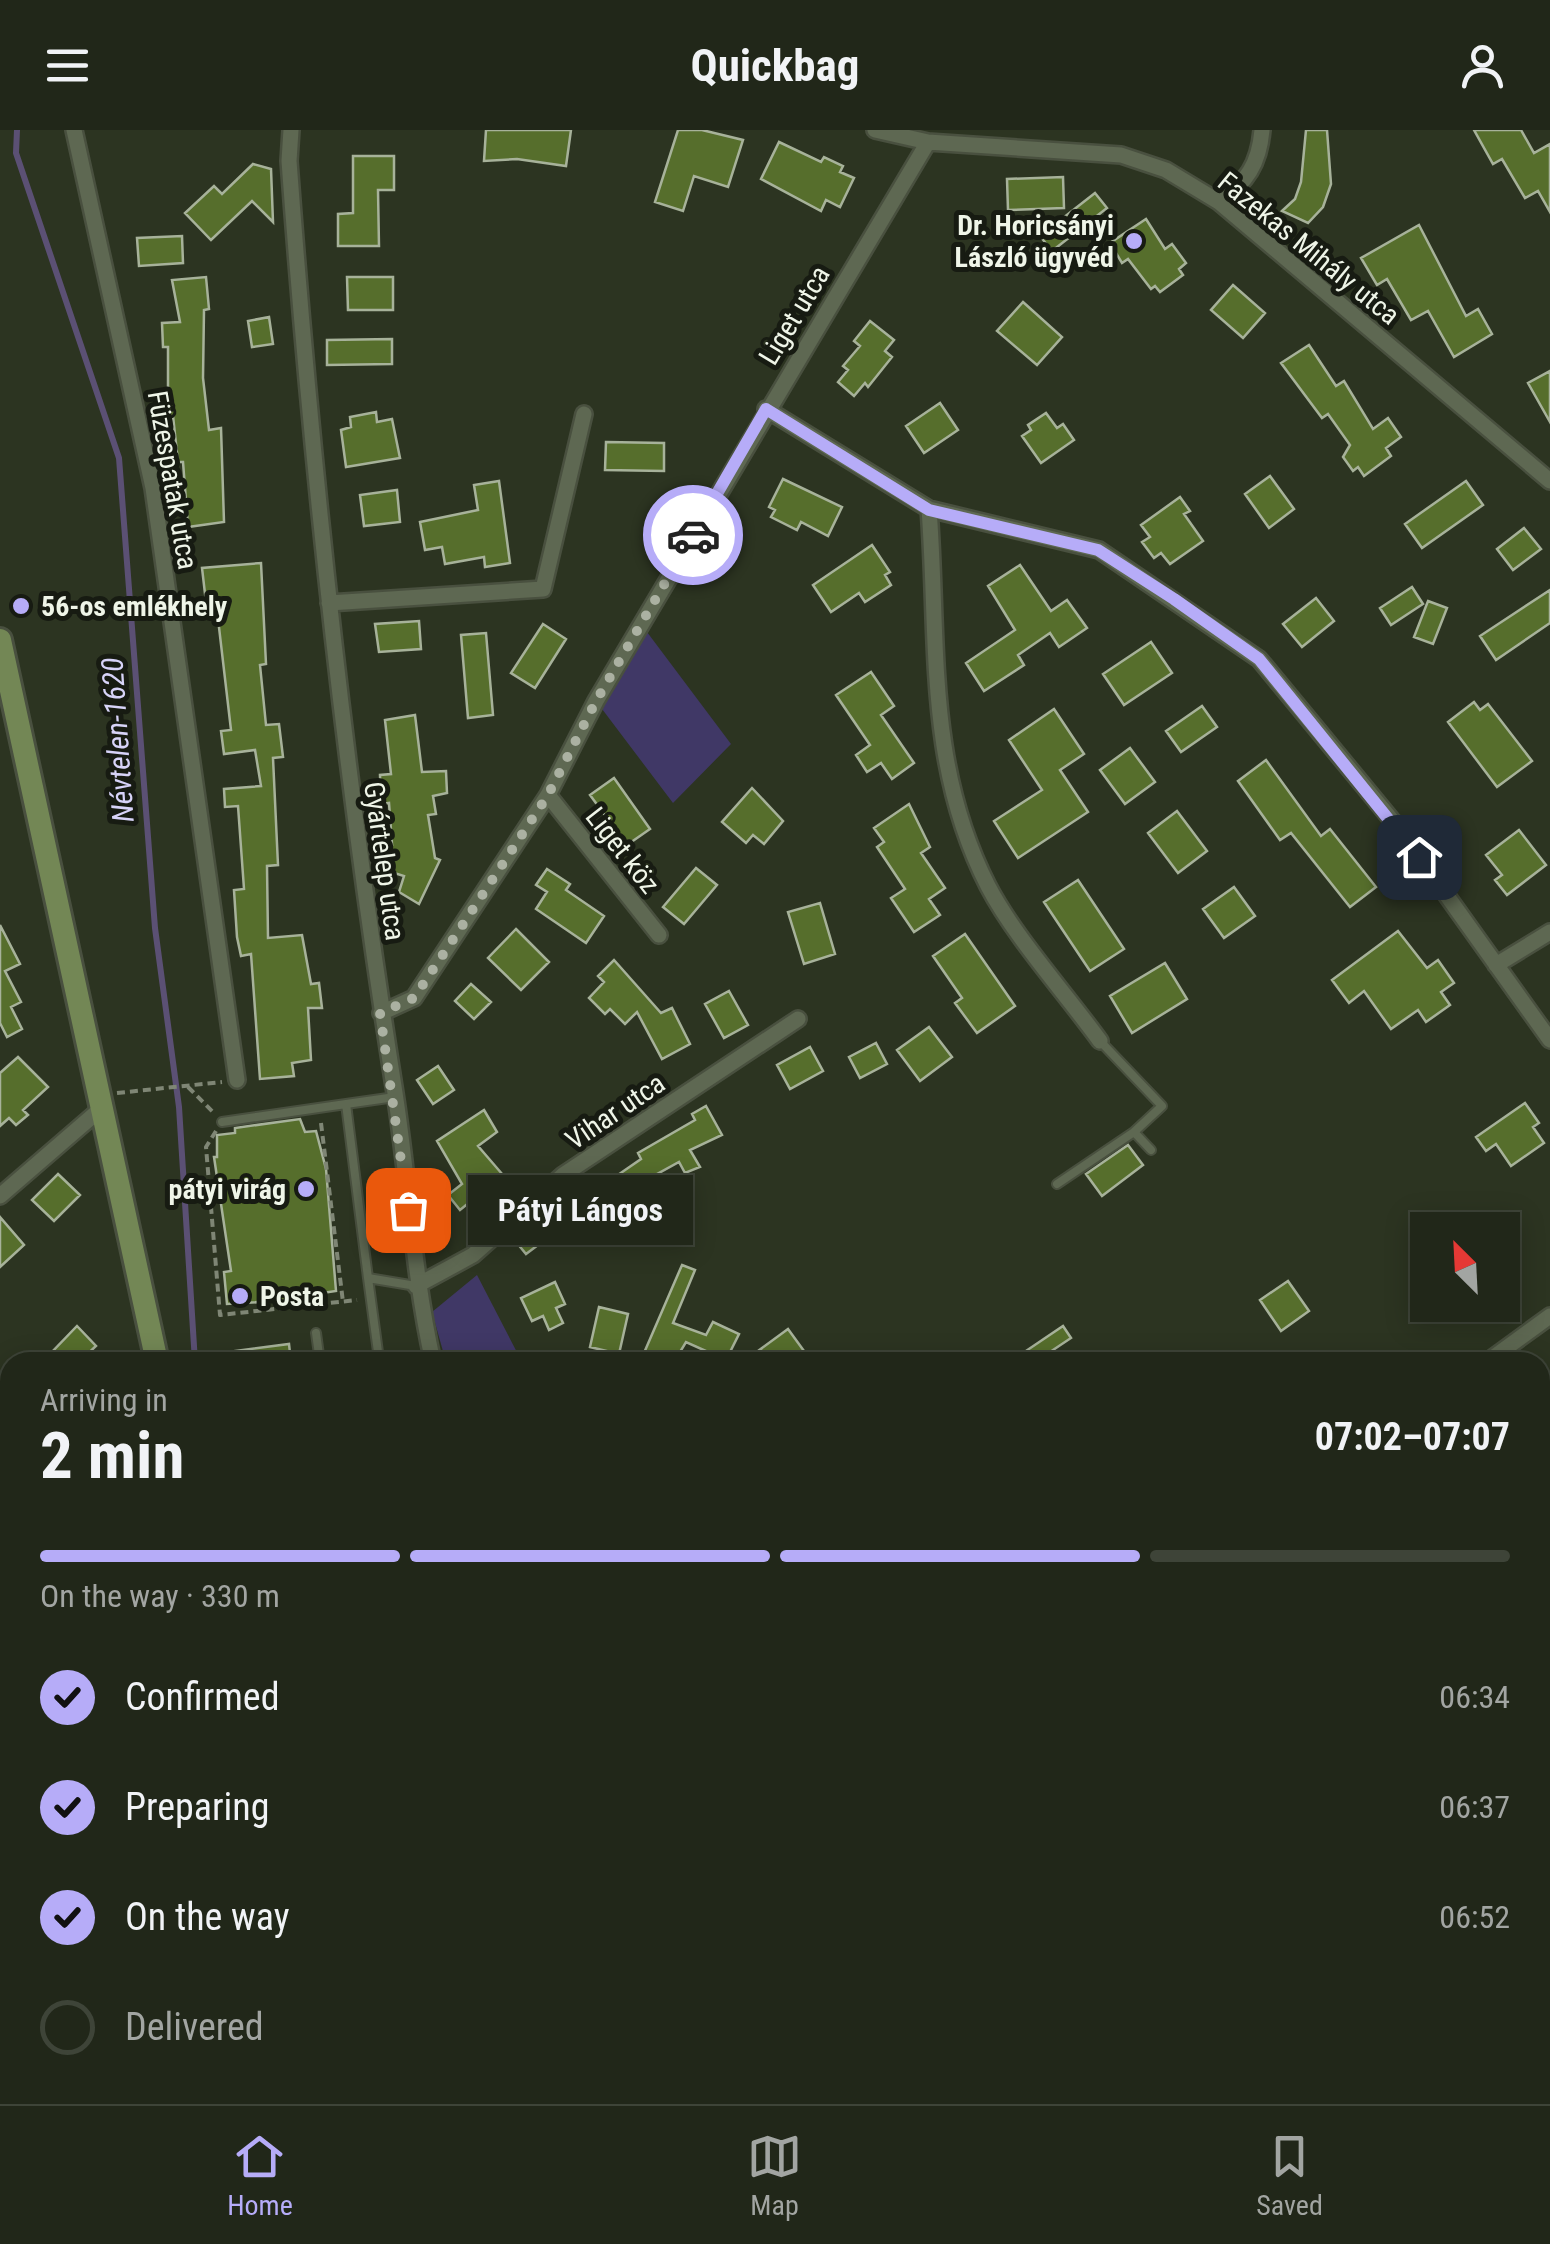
<!DOCTYPE html>
<meta charset="utf-8">
<style>
body{margin:0;font-family:"Roboto Condensed",sans-serif;background:#292f22;color:#f1f3f6;height:100vh;display:flex;flex-direction:column;font-size:38px;white-space:nowrap}
*{box-sizing:border-box;margin:0}
p{font-size:32px;color:#a2a5a2}
.icon{flex:none;width:55px;height:55px;fill:none;stroke:currentColor;stroke-width:2;stroke-linecap:round;stroke-linejoin:round}
.map{position:relative;flex:1;overflow:hidden}
.panel{position:absolute;left:0px;top:1222px;width:1550px;height:752px;display:flex;flex-direction:column;background:#212719;border-radius:30px 30px 0 0;box-shadow:0 5px 25px #0003,0 0 0 2px #3e4438}
.panel>*{flex:none}
.needle{width:65px;rotate:336deg}
.fabs{position:absolute;left:1410px;top:1082px;display:grid;gap:20px}
.fabs a{display:grid;place-items:center;width:110px;height:110px;border-radius:0px;background:#212719;box-shadow:0 5px 25px #0003,0 0 0 2px #3e4438;font-size:50px}
.pin{position:absolute;display:grid;place-items:center;width:85px;height:85px;color:#fff;margin:-42px;border-radius:20px;box-shadow:0 5px 15px #0006}
.courier{position:absolute;display:grid;place-items:center;width:100px;height:100px;margin:-50px;border:8px solid #b6acf8;border-radius:50%;background:#fff;color:#222;box-shadow:0 2px 12px #0007}
.bubble{position:absolute;height:70px;border-radius:0px;background:#212719;box-shadow:0 5px 25px #0003,0 0 0 2px #3e4438;font-size:32px;font-weight:700;line-height:70px;text-align:center}
.head em{font-style:normal;font-weight:700}
.head div{display:flex;flex-direction:column-reverse}
.head{display:flex;align-items:center;justify-content:space-between;height:170px;padding:0 40px}
h1{font-size:65px;font-weight:700;line-height:75px}
.bar{display:grid;grid-template-columns:repeat(4,1fr);gap:15px 10px;align-content:center;height:120px;padding:0 40px}
.bar i{height:12px;border-radius:8px;background:#3e4438}
.bar .on{background:#b6acf8}
.bar p{grid-column:span 4}
ol{padding:0 40px;list-style:none}
li{display:flex;align-items:center;gap:30px;height:110px}
li p{margin-inline-start:auto}
li .icon{padding:10px;border-radius:50%;background:#b6acf8;color:#111;stroke-width:4}
li:last-child{color:#a2a5a2}
li i{width:55px;height:55px;border:5px solid #3e4438;border-radius:50%}
header{display:flex;justify-content:space-between;align-items:center;height:130px;padding:0 40px;background:#212719;font-size:45px;font-weight:700}
.tab-bar{display:flex;justify-content:space-around;align-items:center;height:140px;border-top:2px solid #3e4438;background:#212719;font-size:28px;color:#a2a5a2}
.tab-bar a{display:grid;justify-items:center;gap:5px}
.tab-bar .on{color:#b6acf8}
.map>svg:first-child{display:block}
</style>
<header><svg class="icon" aria-label="menu" viewBox="0 0 24 24"><path d="M4 6h16M4 12h16M4 18h16"/></svg>Quickbag<svg class="icon" aria-label="person" viewBox="0 0 24 24"><circle cx="12" cy="8" r="4"/><path d="M4 21q1-7 8-7t8 7"/></svg></header>
<div class="map">
<svg width="1550" height="1974" viewBox="0 0 1550 1974">
<rect width="100%" height="100%" fill="#2c3421"/>
<path fill="#403866" d="M641,494l90,120 -58,59 -77,-102z
M477,1145l45,87h-76l-14,-50z
M127,1965h606l-16,9h-601z"/>
<g fill="none" stroke-linecap="round" stroke-linejoin="round">
<path stroke="#5b5074" stroke-width="6" d="M17,0l-1,23 103,305 36,470 24,179 16,255
M527,1965l5,9"/>
</g>
<path fill="#566e2c" stroke="#a7b29a" stroke-width="2.5" d="M486,0h85l-5,36 -49,-7 -33,2z
M678,0h24l41,10 -15,47 -34,-11 -11,35 -28,-9z
M1306,0h21l4,54 -8,23 -15,16 -26,-12 13,-12 6,-17z
M1474,0h47l13,23 16,-9v68l-12,-21 -13,7 -23,-39 -9,5z
M779,12l42,20 3,-5 19,9 -3,6 14,6 -14,29 -14,-7 -5,11 -60,-32z
M353,26h41v34h-16l1,56h-41v-32l15,-1z
M253,34l18,5 2,53 -21,-21 -41,39 -26,-27 29,-27 8,8z
M1063,47l1,31 -56,2 -1,-31z
M1095,63l12,15 -55,43 -12,-15z
M1146,89l19,30 7,-5 14,19 -7,6 4,6 -23,17 -5,-6 -4,3 -23,-30 -6,4 -12,-20z
M1419,95l47,91 12,-7 14,25 -38,23 -26,-46 -17,9 -24,-41 -10,6 -16,-27z
M182,106l1,27 -44,3 -2,-28z
M206,147l3,32 -5,1 -1,68 6,52 12,-2 3,94 -36,5 -5,-65h-5l-5,-46 -5,1v-70h-5l-1,-24 18,-1 -8,-42z
M347,147h46v33h-45z
M1233,155l32,28 -22,25 -32,-28z
M1023,172l39,35 -25,28 -40,-34z
M269,187l4,27 -21,3 -4,-26z
M870,191l24,19 -9,11 7,6 -24,30 -3,-4 -11,13 -16,-14 10,-12 -5,-4 17,-20 -6,-5z
M392,209v25l-65,1v-25z
M1309,215l27,41 8,-5 29,48 15,-11 13,19 -15,11 5,8 -27,20 -6,-9 -5,4 -10,-14 7,-12 -22,-31 -6,4 -41,-55z
M1550,241v51l-22,-39z
M940,273l18,27 -34,23 -18,-27z
M376,282l1,10 15,-3 8,39 -54,9 -5,-37 10,-3 -1,-10z
M1046,283l11,15 6,-4 11,16 -33,23 -19,-27 9,-6 -3,-5z
M606,312l58,1v28l-59,-1z
M1270,346l24,33 -25,19 -24,-34z
M783,349l59,28 -14,29 -27,-14 -4,8 -26,-13 4,-7 -6,-3z
M499,351l11,82 -25,4 -1,-10 -39,7 -3,-17 -17,3 -5,-28 58,-12 -4,-25z
M1466,351l17,24 -61,43 -17,-24z
M397,360l3,32 -36,4 -4,-31z
M1180,367l10,14 -6,3 19,27 -33,23 -9,-11 -7,5 -12,-16 8,-5 -9,-12z
M1524,398l17,21 -28,21 -16,-21z
M872,415l18,27 -5,3 6,10 -26,17 -6,-9 -28,19 -18,-27z
M261,433l5,101 -6,1 6,60 13,-1 4,33 -10,1 5,107 -11,1 1,72 34,-3 9,49 8,-1 3,25h-14l3,52 -19,3 2,13 -34,3 -9,-125 -10,2 -4,-19 -3,-47 10,-1 -6,-83 -13,1 -1,-18 37,-3 -6,-36 -31,4 -3,-23 10,-1 -14,-120 -10,1 -5,-43z
M1020,435l31,46 16,-11 20,28 -28,19 -9,-14 -32,22 6,10 -40,26 -18,-28 49,-33 -27,-44z
M1412,457l11,17 -32,21 -11,-17z
M1550,460v33l-54,37 -16,-24z
M1316,468l18,23 -32,26 -19,-23z
M1428,471l19,7 -14,36 -19,-7z
M419,491l2,28 -42,3 -4,-28z
M543,494l23,15 -31,49 -24,-15z
M486,503l7,82 -25,3 -7,-83z
M1151,512l21,31 -48,32 -21,-31z
M871,542l23,34 -13,9 33,48 -22,16 -11,-16 -14,9 -11,-17 14,-10 -34,-50z
M1474,572l6,8 8,-6 44,57 -35,26 -49,-65z
M1202,576l15,21 -36,25 -15,-21z
M1054,579l30,45 -24,16 28,42 -70,46 -24,-37 48,-31 -33,-50z
M415,585l7,57 24,-1 1,22 -14,3 3,18 -8,1 7,43 5,2 -21,44 -20,-12 5,-16 -16,-5 -6,-31 10,4 -3,-41 -8,1 -1,-29 11,-1 -6,-54z
M1130,618l25,34 -30,22 -25,-34z
M1266,630l55,76 9,-7 46,58 -26,20 -59,-74 -11,7 -42,-59z
M614,648l36,51 -23,16 -37,-50z
M752,658l31,33 -19,23 -11,-9 -7,8 -24,-21z
M909,674l21,43 -9,6 24,35 -16,11 11,16 -26,17 -23,-34 14,-9 -28,-42 7,-5 -10,-14z
M1177,681l30,40 -29,22 -30,-40z
M1519,700l27,35 -39,30 -12,-15 7,-5 -16,-20z
M696,738l21,17 -33,39 -21,-17z
M547,739l23,15 -4,6 38,26 -18,27 -50,-34 11,-17 -11,-7z
M1078,750l46,69 -34,22 -46,-69z
M1234,757l21,29 -31,22 -21,-29z
M820,773l15,51 -31,10 -16,-52z
M0,795l20,39 -15,7 16,31 -10,5 11,22 -15,8 -7,-14z
M516,799l33,33 -28,28 -33,-32z
M1398,801l29,37 11,-8 16,23 -13,9 9,13 -24,17 -8,-12 -27,19 -27,-38 -15,12 -17,-23z
M965,804l50,72 -38,27 -22,-30 7,-5 -29,-42z
M614,830l47,53 11,-5 18,36 -28,15 -25,-47 -12,12 -15,-15 -5,5 -16,-16 15,-16 -6,-6z
M1165,833l22,36 -55,34 -22,-37z
M471,854l20,18 -17,17 -19,-18z
M729,861l19,34 -24,13 -19,-34z
M929,897l23,30 -32,24 -23,-31z
M876,913l11,21 -27,14 -11,-21z
M810,917l13,24 -33,18 -13,-24z
M18,927l30,30 -25,23 5,5 -12,10 -7,-7 -9,8v-53z
M438,936l16,24 -21,14 -16,-24z
M1525,973l14,20 -6,4 11,16 -33,23 -15,-22 -10,7 -10,-14z
M706,976l16,29 -32,15 10,17 -15,6 -6,-11 -38,21 4,5 -30,24 -50,31 -7,-13 -32,24 -14,-17 28,-22 59,-27 42,-29 -3,-6 57,-33 -3,-6z
M484,980l13,22 -19,14 25,29 -43,35 -12,-15 14,-11 -25,-43z
M300,989l5,13 11,-1 10,38 10,122 -27,4 1,4 -83,5 -3,-32 7,-1 -17,-114h3v-22l18,-2v-5z
M1128,1015l15,20 -41,31 -16,-22z
M58,1044l22,21 -26,26 -22,-21z
M0,1087l24,28 -24,22z
M682,1135l13,5 -22,53 33,12 7,-13 26,12 -13,26 -40,-18 -12,20 -30,-9z
M1288,1151l21,30 -28,20 -21,-31z
M555,1152l10,22 -9,4 7,15 -14,7 -6,-14 -11,5 -11,-23z
M599,1177l29,7 -9,40 -29,-7z
M77,1196l19,20 -17,16h-16l-11,-10z
M1063,1196l8,12 -36,24h-14l-4,-5z
M788,1199l24,33h-69z
M289,1214l2,18h-64v-10z"/>
<g fill="none" stroke-linecap="round" stroke-linejoin="round">
<g stroke="#49503f" stroke-width="12">
<path id="lane" d="M1100,911l62,65 -28,26 17,18
M395,967l-49,7 22,174 48,8
M222,992l124,-18
M1057,1054l77,-52
M368,1148l10,74
M316,1203l4,29
M1231,1965l5,9
M1077,1974l19,-9"/>
</g>
<g stroke="#49503f" stroke-width="20">
<path id="street" d="M74,0l79,358 84,592
M291,0l-2,31c23,312 57,623 106,932 14,90 18,180 38,269
M875,0l53,12 193,13 45,15 53,32 331,279
M1219,72c28,-20 40,-38 43,-72
M766,279l163,100 170,41 160,109 141,171 150,210
M929,379c10,131 -4,254 59,377 26,50 78,108 112,155
M329,473l214,-14 41,-175
M548,665l111,140
M1496,835l54,-33
M381,883l33,-15 134,-203 48,-94 332,-559
M0,1066l103,-89
M416,1156l57,-31 90,-80 235,-156
M1487,1232l63,-46
M0,1431l10,4
M1540,1653l10,-16
M905,1965l5,9
M1185,1974l16,-9"/>
</g>
<g stroke="#49503f" stroke-width="28">
<path id="secondary" d="M0,510l157,722
M0,1639l10,-12
M1540,1675l10,3"/>
</g>
<path stroke="#7f8675" stroke-width="4" stroke-dasharray="8 5" stroke-linecap="butt" d="M188,957l25,25
M117,963l105,-11
M321,993l22,179
M216,1001l-10,16 14,168 137,-15
M932,1965l4,9"/>
<use href="#lane" stroke="#5e6852" stroke-width="8"/>
<use href="#street" stroke="#5e6852" stroke-width="15"/>
<use href="#secondary" stroke="#738755" stroke-width="22"/>
</g>
<g fill="none" stroke-linecap="round" stroke-linejoin="round">
<path stroke="#abb1a2" stroke-width="10" stroke-dasharray="0 18" d="M408,1080l-28,-197 34,-15 42,-63 92,-140 48,-94 97,-166"/>
<path stroke="#b6acf8" stroke-width="12" d="M693,405l73,-126 163,101 169,40 76,49 85,60 160,198"/>
</g>
<g fill="#b6acf8" stroke="#171b12" stroke-width="4">
<circle cx="1134" cy="111" r="10"/>
<circle cx="21" cy="476" r="10"/>
<circle cx="306" cy="1059" r="10"/>
<circle cx="240" cy="1166" r="10"/>
</g>
<g text-anchor="middle" stroke-width="10" stroke-linejoin="round" paint-order="stroke">
<g font-size="28" font-weight="bold" fill="#eff5e8" stroke="#171b12" text-anchor="end">
<text x="1114" y="105">Dr. Horicsányi<tspan x="1114" dy="32">László ügyvéd</tspan></text>
<text x="41" y="486" text-anchor="start">56-os emlékhely</text>
<text x="286" y="1069">pátyi virág</text>
<text x="260" y="1176" text-anchor="start">Posta</text>
</g>
<g font-size="28" fill="#eff5e8" stroke="#171b12">
<text transform="translate(1309 118) rotate(39)" y="10">Fazekas Mihály utca</text>
<text transform="translate(794 185) rotate(-59)" y="10">Liget utca</text>
<text transform="translate(173 350) rotate(80)" y="10">Füzespatak utca</text>
<text transform="translate(623 720) rotate(52)" y="10">Liget köz</text>
<text transform="translate(385 731) rotate(82)" y="10">Gyártelep utca</text>
<text transform="translate(615 981) rotate(-34)" y="10">Vihar utca</text>
</g>
<g font-size="30" font-style="italic" fill="#d7d3f8" stroke="#171b12">
<text transform="translate(118 610) rotate(-94)" y="10">Névtelen-1620</text>
</g>
</g>
</svg>
<div class="fabs">
<a><svg class="needle" viewBox="-14 -14 28 28"><path d="M0-13l5 13h-10z" fill="#e53935"/><path d="M0 13l5-13h-10z" fill="#a2a5a2"/></svg></a>
</div>
<div class="pin" style="left:408px;top:1080px;background:#ea580c"><svg class="icon" aria-label="bag" viewBox="0 0 24 24"><path d="M5 8h14l-1 12H6zM9 8a3 3 0 0 1 6 0"/></svg></div>
<div class="pin" style="left:1419px;top:727px;background:#1f2937"><svg class="icon" aria-label="home" viewBox="0 0 24 24"><path d="M3 11l9-7 9 7M6 9v11h12V9"/></svg></div>
<div class="courier" style="left:693px;top:405px"><svg class="icon" aria-label="car" viewBox="0 0 24 24"><path d="M5 17H2v-5l4-1 3-4h7l3 4 3 1v5h-3M9 17h6M6 11h13"/><circle cx="7" cy="17" r="2"/><circle cx="17" cy="17" r="2"/></svg></div>
<div class="bubble" style="left:468px;top:1045px;width:225px">Pátyi Lángos</div>
<section class="panel">
<div class="head"><div><h1>2 min</h1><p>Arriving in</p></div><em>07:02–07:07</em></div>
<div class="bar"><i class="on"></i><i class="on"></i><i class="on"></i><i></i><p>On the way · 330 m</p></div>
<ol>
<li><svg class="icon" aria-label="check" viewBox="0 0 24 24"><path d="M5 12l5 5 9-10"/></svg>Confirmed<p>06:34</p></li>
<li><svg class="icon" aria-label="check" viewBox="0 0 24 24"><path d="M5 12l5 5 9-10"/></svg>Preparing<p>06:37</p></li>
<li><svg class="icon" aria-label="check" viewBox="0 0 24 24"><path d="M5 12l5 5 9-10"/></svg>On the way<p>06:52</p></li>
<li><i></i>Delivered</li>
</ol>
</section>
</div>
<nav class="tab-bar">
<a class="on"><svg class="icon" aria-label="home" viewBox="0 0 24 24"><path d="M3 11l9-7 9 7M6 9v11h12V9"/></svg>Home</a>
<a><svg class="icon" aria-label="map" viewBox="0 0 24 24"><path d="M3 6l6-2 6 2 6-2v14l-6 2-6-2-6 2zM9 4v14M15 6v14"/></svg>Map</a>
<a><svg class="icon" aria-label="saved" viewBox="0 0 24 24"><path d="M7 4h10v16l-5-4-5 4z"/></svg>Saved</a>
</nav>
